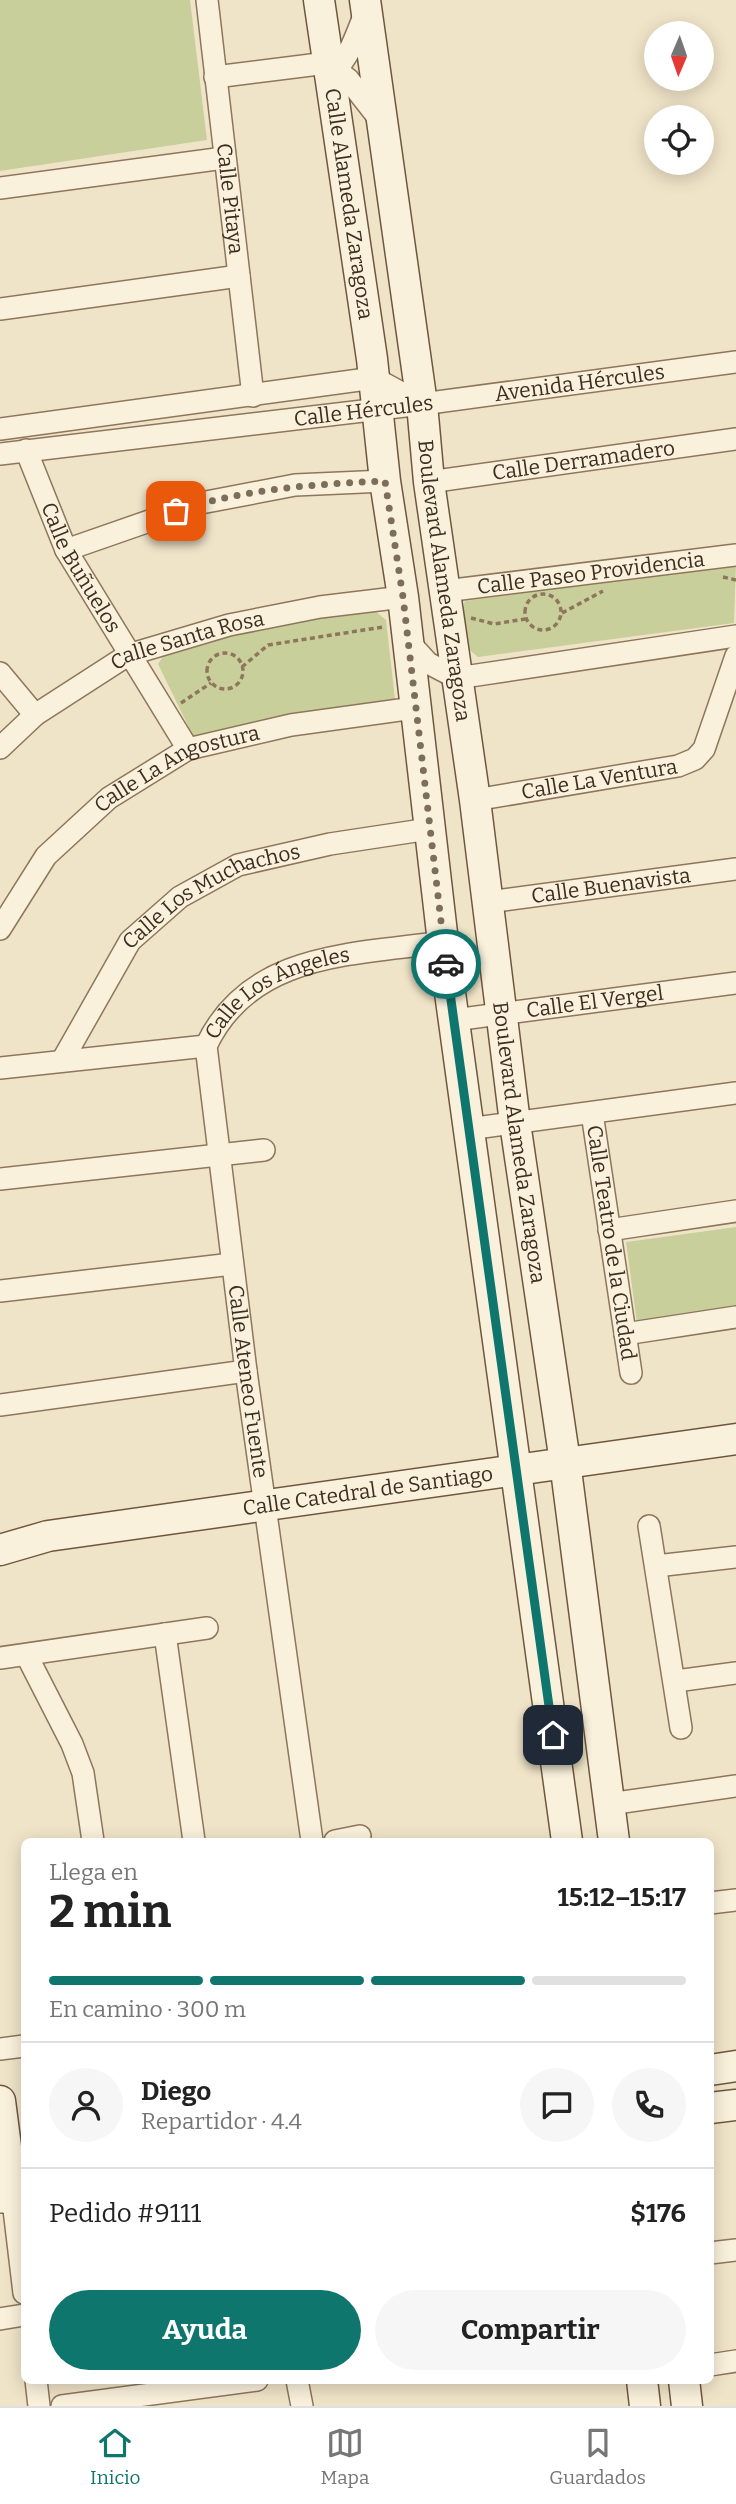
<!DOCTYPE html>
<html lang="es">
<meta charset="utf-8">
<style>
body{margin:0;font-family:Bitter,serif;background:#f6f6f6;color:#222;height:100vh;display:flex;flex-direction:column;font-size:26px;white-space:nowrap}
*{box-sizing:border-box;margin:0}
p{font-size:23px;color:#767676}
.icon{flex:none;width:38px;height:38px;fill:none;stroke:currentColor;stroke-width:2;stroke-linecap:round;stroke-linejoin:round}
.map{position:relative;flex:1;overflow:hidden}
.drawer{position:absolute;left:21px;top:1838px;width:693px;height:546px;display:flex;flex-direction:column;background:#fff;border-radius:10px;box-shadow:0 4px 18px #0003}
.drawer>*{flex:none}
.needle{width:46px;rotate:182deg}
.fabs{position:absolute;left:644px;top:21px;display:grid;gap:14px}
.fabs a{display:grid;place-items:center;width:70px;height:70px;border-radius:50%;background:#fff;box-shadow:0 4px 18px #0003;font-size:35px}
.pin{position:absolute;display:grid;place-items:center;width:60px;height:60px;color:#fff;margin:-30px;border-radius:14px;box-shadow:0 4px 10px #0006}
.courier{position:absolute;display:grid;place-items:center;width:70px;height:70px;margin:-35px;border:5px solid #0f766e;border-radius:50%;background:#fff;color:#222;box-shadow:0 2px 9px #0007}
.summary em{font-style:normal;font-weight:700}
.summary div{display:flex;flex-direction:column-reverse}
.summary{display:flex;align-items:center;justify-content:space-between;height:119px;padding:0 28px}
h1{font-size:46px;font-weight:700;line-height:52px}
.bar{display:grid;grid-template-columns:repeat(4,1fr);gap:10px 7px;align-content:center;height:84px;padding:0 28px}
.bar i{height:9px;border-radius:5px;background:#e0e0e0}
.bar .on{background:#0f766e}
.bar p{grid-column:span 4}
.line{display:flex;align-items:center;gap:18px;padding:0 28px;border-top:2px solid #e0e0e0}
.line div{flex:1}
.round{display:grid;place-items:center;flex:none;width:74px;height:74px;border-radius:37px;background:#f6f6f6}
.cta{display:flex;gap:14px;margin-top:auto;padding:14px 28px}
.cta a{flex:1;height:80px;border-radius:42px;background:#0f766e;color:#fff;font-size:28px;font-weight:700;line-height:80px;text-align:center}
.cta a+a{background:#f6f6f6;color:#222}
.tabs{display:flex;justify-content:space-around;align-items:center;height:98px;border-top:2px solid #e0e0e0;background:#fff;font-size:19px;color:#767676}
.tabs a{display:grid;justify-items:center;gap:4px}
.tabs .on{color:#0f766e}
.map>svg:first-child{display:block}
</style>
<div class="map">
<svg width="736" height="2406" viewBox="0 0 736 2406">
<rect width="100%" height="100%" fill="#f0e4c8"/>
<path fill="#c9cf9b" d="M0,0h190l17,140 -207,31z
M736,563l-2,60 -256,34 -12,-10 -5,-34 4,-12z
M374,610l12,10 9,79 -145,24 -57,13 -35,-72 8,-12 20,-11z
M736,1227v83l-99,13 -11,-81z"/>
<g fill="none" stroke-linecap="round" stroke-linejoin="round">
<g stroke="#8d765c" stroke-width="24">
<g id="street">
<path id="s1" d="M207,0l46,396"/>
<path d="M326,76c22,-10 31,-44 40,-65"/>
<path d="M215,77l112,-14 21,16 33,42"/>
<path d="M0,188l224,-30"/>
<path d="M0,309l239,-33"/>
<path d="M0,429l374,-51 48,26"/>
<path id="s2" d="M26,450l40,100 122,199"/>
<path id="s3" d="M0,454l422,-50 314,-42"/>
<path id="s4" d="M429,482l307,-43"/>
<path d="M66,550l135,-47 94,-18 90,-4"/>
<path id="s5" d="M445,591l291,-36"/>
<path d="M408,641l20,22 29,15 279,-42"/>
<path d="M0,673l35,42"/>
<path id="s6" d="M0,748l35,-33 93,-60 101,-30 91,-18 83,-10"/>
<path id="s7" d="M475,800l203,-34 17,-7 9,-10 32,-93"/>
<path id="s8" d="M488,902l248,-33"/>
<path id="s9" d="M0,929l46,-73 63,-58 79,-49 103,-24 123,-17"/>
<path id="s10" d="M454,1020l282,-37"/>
<path id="s11" d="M206,1046l40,325 66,470"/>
<path id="s12" d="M206,1046c44,-94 147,-91 237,-104"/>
<path id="s13" d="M62,1061l68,-120 50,-44 58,-32 92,-21 99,-15"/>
<path d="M0,1068l206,-22"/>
<path id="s14" d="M592,1113l39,260"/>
<path d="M468,1129l268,-36"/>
<path d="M0,1179l264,-29"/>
<path d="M609,1230l127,-19"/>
<path d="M0,1291l232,-27"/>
<path d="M625,1334l111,-17"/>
<path d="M0,1405l246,-34"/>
<path d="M649,1526l32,202"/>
<path d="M656,1566l80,-9"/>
<path d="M165,1634l29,207"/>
<path d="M27,1656l45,88 11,29 10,68"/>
<path d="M0,1658l207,-30"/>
<path d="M676,1681l60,-8"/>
<path d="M609,1804l127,-18"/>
<path d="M335,1841l25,-5"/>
<path d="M710,1903l26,-3"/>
<path d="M0,2049l24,-3"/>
<path d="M0,2202l13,-1 11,92"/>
<path d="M710,2253l26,-3"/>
<path d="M0,2319l24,-4"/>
<path d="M710,2365l26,-4"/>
<path d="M36,2380l3,26"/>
<path d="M297,2380l5,26"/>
<path d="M62,2406l195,-26"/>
</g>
</g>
<g stroke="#6f573f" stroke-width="33">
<g id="secondary">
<path id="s15" d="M319,0l53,359 13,122 18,116 40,345 124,899"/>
<path id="s16" d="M365,0l57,404 7,78 46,318 40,323 50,339 49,379"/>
<path id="s17" d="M0,1550l48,-14 688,-97"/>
<path d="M710,2070l26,-4"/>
<path d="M0,2101l13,100 11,-2"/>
<path d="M710,2108l26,-3"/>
<path d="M642,2380l3,26"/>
<path d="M684,2380l3,26"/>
</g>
</g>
<path stroke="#8d765c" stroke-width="3.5" stroke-dasharray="5 3.5" stroke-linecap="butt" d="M723,577l13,3
M525 612a18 18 0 1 1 36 0a18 18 0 1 1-36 0Z
M562,613l41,-22
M471,618l23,6 31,-5
M207 671a18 18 0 1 1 36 0a18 18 0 1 1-36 0Z
M242,667l26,-22 115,-18
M181,703l30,-20"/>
<use href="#street" stroke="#faf1dc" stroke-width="21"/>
<use href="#secondary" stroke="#faf1dc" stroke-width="30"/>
</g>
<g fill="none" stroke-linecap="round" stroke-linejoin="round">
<path stroke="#7c6e5b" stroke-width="7" stroke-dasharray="0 12.6" d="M176,511c68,-22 138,-27 209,-30l18,116 43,367"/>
<path stroke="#0f766e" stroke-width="9" d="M446,964l107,771"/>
</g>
<g text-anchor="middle" stroke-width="5" stroke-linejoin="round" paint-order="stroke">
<g font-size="21" fill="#3d2e20" stroke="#f7eed8">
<text dy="7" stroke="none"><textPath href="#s1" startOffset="200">Calle Pitaya</textPath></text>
<text dy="7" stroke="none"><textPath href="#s15" startOffset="206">Calle Alameda Zaragoza</textPath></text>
<text dy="7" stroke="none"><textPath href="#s3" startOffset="584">Avenida Hércules</textPath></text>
<text dy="7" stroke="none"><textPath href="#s3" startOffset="366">Calle Hércules</textPath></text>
<text dy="7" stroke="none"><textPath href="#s4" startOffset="156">Calle Derramadero</textPath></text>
<text dy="7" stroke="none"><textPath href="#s2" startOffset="130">Calle Buñuelos</textPath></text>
<text dy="7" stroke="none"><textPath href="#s5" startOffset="147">Calle Paseo Providencia</textPath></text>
<text dy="7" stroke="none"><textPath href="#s16" startOffset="586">Boulevard Alameda Zaragoza</textPath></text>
<text dy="7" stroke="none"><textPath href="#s6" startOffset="220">Calle Santa Rosa</textPath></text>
<text dy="7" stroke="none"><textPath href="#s9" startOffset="247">Calle La Angostura</textPath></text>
<text dy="7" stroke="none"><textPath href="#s7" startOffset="126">Calle La Ventura</textPath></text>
<text dy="7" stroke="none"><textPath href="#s8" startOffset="124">Calle Buenavista</textPath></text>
<text dy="7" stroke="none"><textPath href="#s13" startOffset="233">Calle Los Muchachos</textPath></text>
<text dy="7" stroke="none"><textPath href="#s12" startOffset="94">Calle Los Ángeles</textPath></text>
<text dy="7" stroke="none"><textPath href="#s10" startOffset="142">Calle El Vergel</textPath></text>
<text dy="7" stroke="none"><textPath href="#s16" startOffset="1153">Boulevard Alameda Zaragoza</textPath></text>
<text dy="7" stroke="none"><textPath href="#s14" startOffset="131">Calle Teatro de la Ciudad</textPath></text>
<text dy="7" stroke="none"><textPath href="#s11" startOffset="338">Calle Ateneo Fuente</textPath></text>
<text dy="7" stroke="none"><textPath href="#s17" startOffset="373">Calle Catedral de Santiago</textPath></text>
</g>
</g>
</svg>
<div class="fabs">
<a><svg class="needle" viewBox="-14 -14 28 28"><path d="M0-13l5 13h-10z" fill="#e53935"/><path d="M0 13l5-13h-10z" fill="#767676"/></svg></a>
<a><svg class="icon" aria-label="locate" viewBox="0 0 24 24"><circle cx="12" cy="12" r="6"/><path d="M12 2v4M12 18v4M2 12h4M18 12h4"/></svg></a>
</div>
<div class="pin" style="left:176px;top:511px;background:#ea580c"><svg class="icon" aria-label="bag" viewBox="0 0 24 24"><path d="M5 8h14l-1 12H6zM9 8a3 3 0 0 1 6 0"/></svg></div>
<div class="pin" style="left:553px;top:1735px;background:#1f2937"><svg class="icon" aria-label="home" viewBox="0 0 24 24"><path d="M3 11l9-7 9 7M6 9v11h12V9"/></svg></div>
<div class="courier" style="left:446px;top:964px"><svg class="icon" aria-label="car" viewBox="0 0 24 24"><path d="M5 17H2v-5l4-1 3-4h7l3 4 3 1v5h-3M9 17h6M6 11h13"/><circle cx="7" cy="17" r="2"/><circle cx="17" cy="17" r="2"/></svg></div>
<section class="drawer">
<div class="summary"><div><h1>2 min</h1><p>Llega en</p></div><em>15:12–15:17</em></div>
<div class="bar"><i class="on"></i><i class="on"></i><i class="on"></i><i></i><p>En camino · 300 m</p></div>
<div class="line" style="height:126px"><a class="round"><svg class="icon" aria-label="person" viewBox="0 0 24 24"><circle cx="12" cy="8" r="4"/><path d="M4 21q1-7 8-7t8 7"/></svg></a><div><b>Diego</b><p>Repartidor · 4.4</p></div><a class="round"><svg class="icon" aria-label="chat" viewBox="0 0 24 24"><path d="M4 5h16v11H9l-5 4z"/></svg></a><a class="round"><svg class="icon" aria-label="phone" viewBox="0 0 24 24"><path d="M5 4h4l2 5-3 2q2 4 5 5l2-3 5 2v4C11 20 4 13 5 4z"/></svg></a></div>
<div class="line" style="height:91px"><div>Pedido #9111</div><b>$176</b></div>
<div class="cta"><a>Ayuda</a><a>Compartir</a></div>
</section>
</div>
<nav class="tabs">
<a class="on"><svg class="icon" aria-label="home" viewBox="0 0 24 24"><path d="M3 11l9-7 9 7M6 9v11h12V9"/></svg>Inicio</a>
<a><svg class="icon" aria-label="map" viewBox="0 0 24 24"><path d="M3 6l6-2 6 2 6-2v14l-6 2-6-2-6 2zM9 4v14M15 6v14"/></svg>Mapa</a>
<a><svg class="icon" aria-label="saved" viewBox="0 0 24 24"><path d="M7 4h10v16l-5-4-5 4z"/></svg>Guardados</a>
</nav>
